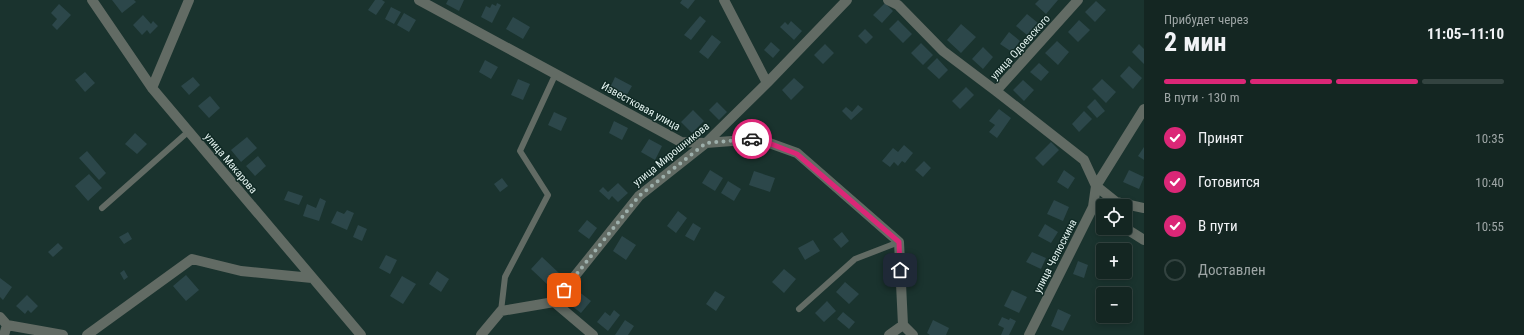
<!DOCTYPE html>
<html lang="ru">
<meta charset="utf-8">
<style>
body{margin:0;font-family:"Roboto Condensed",sans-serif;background:#21322f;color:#f1f3f6;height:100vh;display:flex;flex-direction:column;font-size:15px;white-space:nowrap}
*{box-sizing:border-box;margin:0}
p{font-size:13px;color:#9da5a5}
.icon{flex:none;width:22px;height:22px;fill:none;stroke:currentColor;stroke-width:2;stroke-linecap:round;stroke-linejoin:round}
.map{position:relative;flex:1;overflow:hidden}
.panel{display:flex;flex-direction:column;background:#142622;width:380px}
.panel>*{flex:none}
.tools{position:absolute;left:1096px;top:199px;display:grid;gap:8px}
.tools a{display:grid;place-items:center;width:36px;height:36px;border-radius:4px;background:#142622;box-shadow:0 2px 6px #0003,0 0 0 1px #334340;font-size:20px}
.pin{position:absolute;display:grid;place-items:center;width:34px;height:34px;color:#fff;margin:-17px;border-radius:8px;box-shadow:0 2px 6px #0006}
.courier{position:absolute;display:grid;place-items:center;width:40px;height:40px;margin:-20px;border:3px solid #db2777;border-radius:50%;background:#fff;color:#222;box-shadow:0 1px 5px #0007}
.overview em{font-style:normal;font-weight:700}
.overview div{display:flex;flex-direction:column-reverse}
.overview{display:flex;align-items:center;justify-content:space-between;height:68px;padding:0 20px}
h1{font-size:26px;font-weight:700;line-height:30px}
.bar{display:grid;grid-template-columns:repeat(4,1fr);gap:6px 4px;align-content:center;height:48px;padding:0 20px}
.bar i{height:5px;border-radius:3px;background:#334340}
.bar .current{background:#db2777}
.bar p{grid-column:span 4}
ol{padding:0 20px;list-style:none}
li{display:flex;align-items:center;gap:12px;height:44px}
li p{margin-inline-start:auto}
li .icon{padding:4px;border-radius:50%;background:#db2777;color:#fff;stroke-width:4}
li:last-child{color:#9da5a5}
li i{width:22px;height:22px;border:2px solid #334340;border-radius:50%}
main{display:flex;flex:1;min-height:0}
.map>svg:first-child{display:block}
</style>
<main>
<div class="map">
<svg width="1144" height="335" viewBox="0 0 1144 335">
<rect width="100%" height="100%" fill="#1a332e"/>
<path fill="#2c474a" d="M112,0h22l2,2 -14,11z
M375,0h7l3,2 -9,13 -8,-5z
M448,0h16l-5,11 -13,-7z
M682,0h13l-7,9 -8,-6z
M1039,0h19l-12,14 -11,-10z
M1096,1l10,9 -11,12 -10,-10z
M497,3l4,2 -9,18 -11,-6 5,-11 4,2 2,-4 4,2z
M885,3l8,8 -11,12 -9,-8z
M59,4l12,11 -14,15 -5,-5 5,-6 -6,-6z
M391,7l10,5 -7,12 -9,-5z
M404,13l12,7 -7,12 -12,-7z
M1027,14l11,9 -11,12 -11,-9z
M143,15l8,9 2,-3 5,5 -8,8 -3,-4 -5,5 -9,-10z
M700,16l6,5 -15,19 -7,-5z
M513,17l17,10 -7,12 -17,-10z
M898,20l14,14 -9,9 -14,-14z
M1079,20l11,10 -12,12 -10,-10z
M791,21l11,10 -8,9 -14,-13 5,-5 3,3z
M961,24l15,13 -15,16 -14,-13z
M865,29l8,8 -7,7 -8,-8z
M1009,32l11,9 -8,11 -12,-8z
M712,35l9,7 -13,17 -9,-7z
M1057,41l12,11 -11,13 -13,-12z
M771,42l9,8 -7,8 -9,-8z
M921,43l12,12 -10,10 -12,-12z
M825,44l9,9 -11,11 -9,-9z
M1139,44l5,5v15l-12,-12z
M983,47l10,10 -10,12 -11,-10z
M937,58l11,12 -9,9 -12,-11z
M485,60l13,7 -7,12 -12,-7z
M1039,63l10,9 -8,9 -11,-9z
M1129,66l13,12 -9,11 -13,-13z
M85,72l10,11 -10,9 -10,-12z
M193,77l7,8 -11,10 -8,-9z
M615,77l17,9 -7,12 -16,-8z
M794,78l10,9 -13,13 -9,-10z
M518,79l12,5 -7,16 -12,-5z
M1102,79l14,13 -10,11 -14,-14z
M1023,80l11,10 -10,11 -11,-11z
M966,87l8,8 -14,14 -8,-8z
M210,96l10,12 -11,10 -11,-12z
M1095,99l10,12 -8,7 -10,-11z
M717,102l10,10 -8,8 -10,-10z
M858,105l5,4 -12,11 -9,-9 4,-4 6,5z
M999,109l12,9 -14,20 -8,-6 6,-7 -6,-4z
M693,110l11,11 -12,12 -11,-11z
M1084,111l8,8 -13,13 -7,-8z
M554,112l13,6 -6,13 -13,-6z
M614,121l14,7 -6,12 -13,-7z
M135,133l12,11 -10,10 -12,-10z
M247,137l10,11 -16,14 -10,-12z
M649,139l13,7 -7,14 -14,-8z
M1051,142l8,8 -16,16 -8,-8z
M904,145l9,8 -8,10 -3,-2 -4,5 -4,-4 -4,5 -8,-6 11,-13 5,4z
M1144,147v13l-6,-4z
M87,151l19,22 -7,7 -20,-22z
M258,156l8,10 -11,10 -9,-10z
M924,161l7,7 -8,9 -8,-7z
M710,170l13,8 -8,13 -13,-8z
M1064,170l11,8 -7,11 -11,-7z
M1129,170l15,7 -5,12 -16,-7z
M754,171l21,7 -5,14 -21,-7z
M89,174l13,14 -14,13 -13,-15z
M502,178l6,8 -8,6 -6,-8z
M728,181l13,8 -7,12 -13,-8z
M618,183l10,10 -10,9 -6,-6 -3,4 -10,-9 4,-4 5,5z
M288,191l15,5 -4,9 -15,-5z
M320,198l6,3 -7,20 -16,-5 4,-12 9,4z
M1054,200l15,7 -6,14 -16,-7z
M347,210l7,3 -7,17 -16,-7 6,-12 7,3z
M678,211l9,7 -11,15 -9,-7z
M587,220l10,8 -8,11 -11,-8z
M693,223l8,5 -7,13 -9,-5z
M1045,224l13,8 -7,11 -13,-7z
M358,225l9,4 -5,12 -9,-4z
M128,232l4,7 -8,5 -5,-7z
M842,232l7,9 -8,7 -8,-9z
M622,236l14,9 -10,15 -13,-9z
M813,240l7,11 -15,9 -7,-12z
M58,243l5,5 -10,9 -5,-5z
M1032,252l14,6 -5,11 -15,-7z
M386,255l11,5 -7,14 -11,-6z
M542,257l18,17 -11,12 -18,-17z
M1078,261l10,4 -4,13 -11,-4z
M784,269l12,10 -12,14 -12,-11z
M124,270l4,7 -4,3 -4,-7z
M437,271l12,8 -8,13 -12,-8z
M186,275l13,15 -13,11 -13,-15z
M402,276l14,8 -13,20 -13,-8z
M0,278l12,9 -9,13 -3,-3z
M845,282l14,12 -10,10 -13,-12z
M1012,290l15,7 -8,16 -15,-7z
M578,291l13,10 -10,12 -13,-10z
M715,291l10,6 -9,14 -10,-7z
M27,295l11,11 -7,7 -3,-3 -3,4 -9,-8z
M827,301l9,10 -12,11 -9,-9z
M1058,309l13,6 -8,16 -12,-5z
M614,310l6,5 -12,16 -11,-9 8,-10 5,4z
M843,312l12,10 -6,7 -12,-10z
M1002,317l7,3 1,-2 6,3 -7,14h-8l3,-7 -6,-3z
M625,320l9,6 -6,9h-13z
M933,320l16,8 -3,7h-16l-3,-2z"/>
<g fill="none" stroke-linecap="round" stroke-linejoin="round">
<path stroke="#626b64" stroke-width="6" d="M102,208l87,-77
M799,309l56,-50 44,-17
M501,311l4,-34 43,-82 -28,-44 36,-78"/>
<path stroke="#626b64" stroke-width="10" d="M92,0l60,88 209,247
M419,0l262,142 25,1 52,-4 39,14 102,89 4,83 -14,10
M724,0l43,83
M888,0l10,5 45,46 53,40 88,69 12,26 20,16 28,6
M152,88l37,-88
M996,91l82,-91
M1093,207l10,7
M1125,228l19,12
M554,302l85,-106 67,-53 61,-60 80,-83
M554,302l39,33
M0,317l7,8 -3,10
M7,325l56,10
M903,325l10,10
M87,335l105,-76 49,12 71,7
M481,335l20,-24 53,-9
M1029,335l64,-128 3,-21 48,-77"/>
</g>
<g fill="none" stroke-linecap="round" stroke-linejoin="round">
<path stroke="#9dafab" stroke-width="4" stroke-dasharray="0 7.2" d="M564,290l75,-94 67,-53 46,-4"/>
<path stroke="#db2777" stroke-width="5" d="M752,139h6l39,15 102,88 1,28"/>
</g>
<g text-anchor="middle" stroke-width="3" stroke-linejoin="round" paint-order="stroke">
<g font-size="11" fill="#e3f2ef" stroke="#0f2924">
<text transform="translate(1020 47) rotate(-48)" y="4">улица Одоевского</text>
<text transform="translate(641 106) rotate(29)" y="4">Известковая улица</text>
<text transform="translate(671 154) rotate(-39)" y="4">улица Мирошникова</text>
<text transform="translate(231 163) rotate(50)" y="4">улица Макарова</text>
<text transform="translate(1055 256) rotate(-63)" y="4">улица Челюскина</text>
</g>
</g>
</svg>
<div class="tools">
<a><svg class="icon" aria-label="locate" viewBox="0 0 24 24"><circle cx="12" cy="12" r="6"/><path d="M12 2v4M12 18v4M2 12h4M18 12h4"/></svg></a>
<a>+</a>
<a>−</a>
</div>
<div class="pin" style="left:564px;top:290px;background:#ea580c"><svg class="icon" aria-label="bag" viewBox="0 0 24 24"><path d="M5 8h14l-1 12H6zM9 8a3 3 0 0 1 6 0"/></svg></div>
<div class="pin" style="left:900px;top:270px;background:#1f2937"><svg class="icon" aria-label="home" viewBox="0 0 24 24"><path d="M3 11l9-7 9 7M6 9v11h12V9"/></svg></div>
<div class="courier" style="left:752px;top:139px"><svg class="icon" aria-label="car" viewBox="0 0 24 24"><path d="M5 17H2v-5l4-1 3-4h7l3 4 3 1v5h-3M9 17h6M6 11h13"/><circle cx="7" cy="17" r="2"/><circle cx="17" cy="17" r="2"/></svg></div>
</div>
<section class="panel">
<div class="overview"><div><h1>2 мин</h1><p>Прибудет через</p></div><em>11:05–11:10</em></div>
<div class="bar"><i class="current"></i><i class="current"></i><i class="current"></i><i></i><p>В пути · 130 m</p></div>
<ol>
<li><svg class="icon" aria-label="check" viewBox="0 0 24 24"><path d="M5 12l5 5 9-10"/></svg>Принят<p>10:35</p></li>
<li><svg class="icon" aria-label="check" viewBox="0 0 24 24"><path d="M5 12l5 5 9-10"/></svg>Готовится<p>10:40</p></li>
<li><svg class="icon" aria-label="check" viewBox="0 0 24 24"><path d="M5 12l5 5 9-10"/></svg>В пути<p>10:55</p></li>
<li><i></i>Доставлен</li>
</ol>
</section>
</main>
